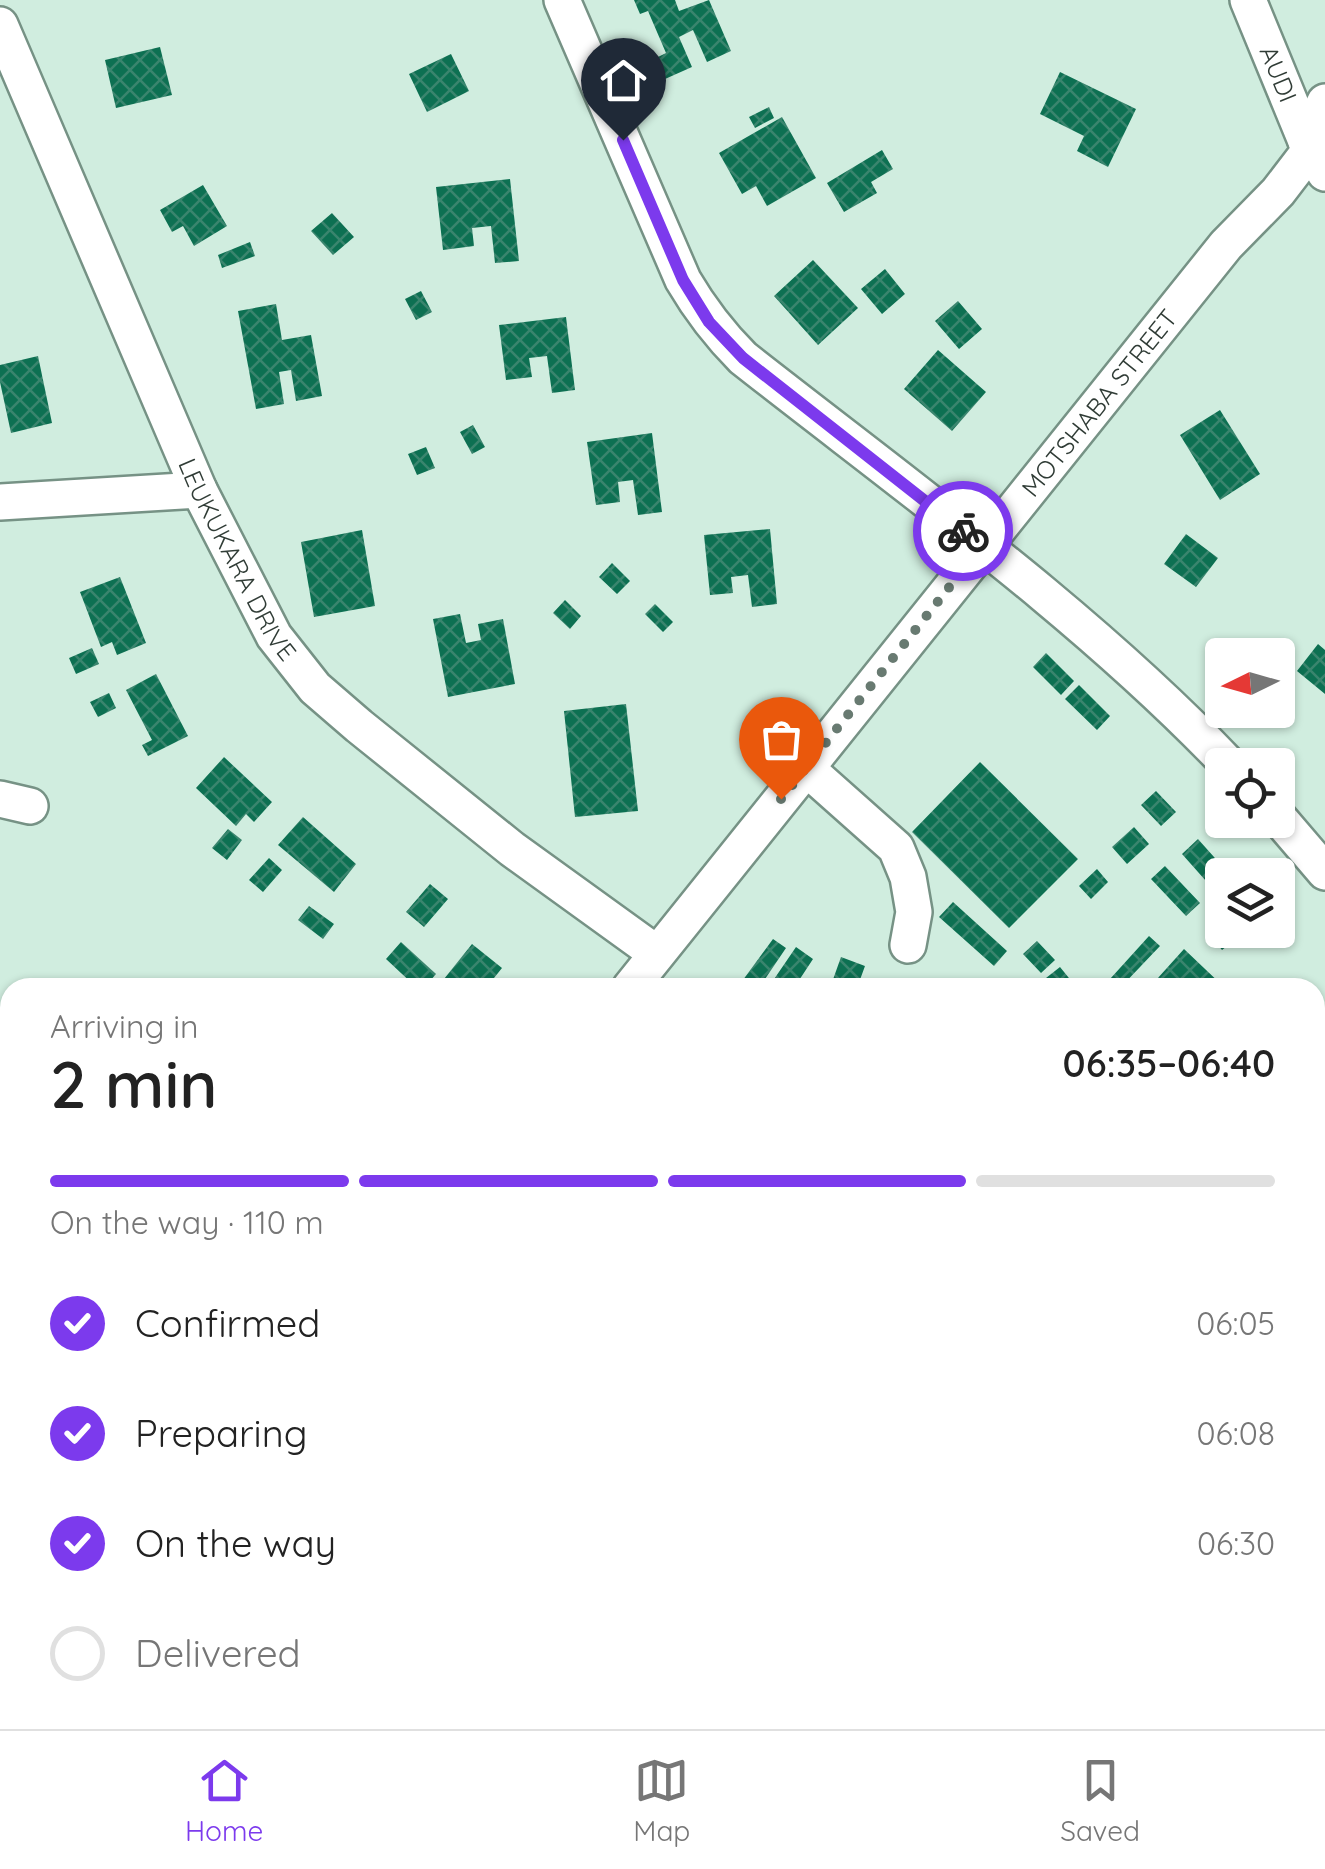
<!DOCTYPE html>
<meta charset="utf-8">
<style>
body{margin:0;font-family:Quicksand,sans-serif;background:#f2f2f2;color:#222;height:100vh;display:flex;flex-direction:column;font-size:38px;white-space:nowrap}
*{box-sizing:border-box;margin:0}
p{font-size:32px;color:#767676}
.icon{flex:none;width:55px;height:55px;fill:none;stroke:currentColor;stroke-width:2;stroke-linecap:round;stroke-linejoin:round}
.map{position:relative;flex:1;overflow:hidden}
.side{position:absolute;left:0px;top:978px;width:1325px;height:752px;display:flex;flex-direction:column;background:#fff;border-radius:30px 30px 0 0;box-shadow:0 2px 8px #0004}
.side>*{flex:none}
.needle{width:65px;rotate:265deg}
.fabs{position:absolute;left:1205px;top:638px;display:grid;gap:20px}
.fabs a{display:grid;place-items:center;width:90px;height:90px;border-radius:10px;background:#fff;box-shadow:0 2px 8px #0004;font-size:50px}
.pin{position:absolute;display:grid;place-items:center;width:85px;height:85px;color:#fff;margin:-102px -42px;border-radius:50% 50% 50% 0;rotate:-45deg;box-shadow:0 0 10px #0007}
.pin .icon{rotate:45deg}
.courier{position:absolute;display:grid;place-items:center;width:100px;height:100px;margin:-50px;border:8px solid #7c3aed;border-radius:50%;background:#fff;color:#222;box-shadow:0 2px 12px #0007}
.headline em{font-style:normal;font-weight:600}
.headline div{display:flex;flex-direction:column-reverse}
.headline{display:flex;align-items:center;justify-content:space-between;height:170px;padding:0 50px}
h1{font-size:65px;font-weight:600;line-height:75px}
.bar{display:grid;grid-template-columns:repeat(4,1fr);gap:15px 10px;align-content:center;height:120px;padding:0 50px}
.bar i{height:12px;border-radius:8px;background:#e0e0e0}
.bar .selected{background:#7c3aed}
.bar p{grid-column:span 4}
ol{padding:0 50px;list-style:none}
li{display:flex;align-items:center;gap:30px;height:110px}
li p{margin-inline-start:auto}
li .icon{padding:10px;border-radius:50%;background:#7c3aed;color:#fff;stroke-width:4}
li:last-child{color:#767676}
li i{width:55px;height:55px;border:5px solid #e0e0e0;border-radius:50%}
.tab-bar{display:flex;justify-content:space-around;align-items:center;height:140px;border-top:2px solid #e0e0e0;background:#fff;font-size:28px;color:#767676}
.tab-bar a{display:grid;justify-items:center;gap:5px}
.tab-bar .selected{color:#7c3aed}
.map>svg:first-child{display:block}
</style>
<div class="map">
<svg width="1325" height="1729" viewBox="0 0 1325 1729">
<defs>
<pattern id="building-cross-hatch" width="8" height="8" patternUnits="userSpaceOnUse" patternTransform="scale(2.5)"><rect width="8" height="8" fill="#0d7052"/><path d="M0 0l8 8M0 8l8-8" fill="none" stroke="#3a856e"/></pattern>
</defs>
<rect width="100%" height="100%" fill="#d0eddf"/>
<path fill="url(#building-cross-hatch)" d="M634,0h41l4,11 30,-11 22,51 -24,11 -14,-32 -14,7 13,30 -27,12 -9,-21 10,-5 -18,-42 -8,3z
M160,47l12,48 -56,13 -11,-48z
M451,54l18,37 -42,21 -18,-38z
M1060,72l76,37 -28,58 -31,-16 7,-15 -44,-22z
M769,107l5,11 -19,10 -6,-11z
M782,117l34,61 -49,28 -11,-20 -14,8 -23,-41z
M882,150l11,19 -22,13 6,11 -33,19 -17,-29z
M510,179l9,82 -24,2 -4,-37 -19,2 2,18 -31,4 -7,-63z
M203,185l24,41 -33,20 -11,-20 -11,6 -12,-22z
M332,213l22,24 -21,18 -22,-24z
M250,242l5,14 -33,12 -4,-13z
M813,260l45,48 -40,37 -44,-49z
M885,269l20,25 -23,20 -21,-25z
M421,291l11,21 -16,8 -11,-21z
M958,301l24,28 -23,20 -24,-28z
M276,304l6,36 29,-5 11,61 -26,5 -5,-31 -12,2 5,32 -28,5 -18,-98z
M566,317l9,73 -23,3 -5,-37 -18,2 3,19 -26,3 -7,-55z
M938,350l48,42 -34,39 -48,-42z
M38,356l14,67 -41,10 -11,-51v-17z
M1220,410l40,64 -40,26 -40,-65z
M473,425l12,22 -13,7 -12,-22z
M652,433l10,79 -24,3 -5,-35 -15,2 2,20 -24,3 -9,-63z
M426,447l9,21 -18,7 -9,-21z
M770,529l7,75 -25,3 -4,-32 -17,2 2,16 -23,2 -6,-60z
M362,530l13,76 -61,11 -13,-75z
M1186,534l32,24 -22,29 -32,-23z
M612,563l18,18 -13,13 -18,-17z
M120,577l26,66 -29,12 -5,-13 -11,5 -21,-55z
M565,600l16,16 -11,13 -17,-16z
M655,604l18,18 -10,10 -18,-18z
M460,614l6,29 15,-3 -3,-16 25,-5 12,65 -67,13 -15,-78z
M1318,644l7,6v44l-28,-23z
M92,648l7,16 -23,10 -7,-16z
M1046,653l28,28 -13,14 -28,-28z
M156,674l32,62 -40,20 -6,-11 10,-5 -26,-50z
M1079,685l31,31 -13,14 -32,-31z
M109,693l7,15 -18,9 -8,-15z
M626,704l12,107 -63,6 -11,-106z
M224,757l48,45 -18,20 -8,-8 -10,12 -40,-38z
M980,762l98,97 -69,69 -97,-96z
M1156,791l20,21 -15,14 -20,-21z
M303,817l53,47 -22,28 -56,-47z
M1134,827l15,17 -22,20 -15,-17z
M228,829l14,11 -15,20 -15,-12z
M1198,839l32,36h-8v7l-8,8 -32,-36z
M269,858l13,12 -19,22 -14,-12z
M1165,866l35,37 -14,13 -35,-37z
M1097,869l11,13 -17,17 -12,-13z
M430,884l18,15 -24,28 -18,-15z
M953,902l54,49 -13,15 -55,-49z
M309,906l25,18 -11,15 -25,-19z
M1222,926v4h25l-25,20 -11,-14z
M1149,936l11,10 -40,42 -10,-9z
M773,939l13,9 -27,40h-14l-5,-4z
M1037,941l18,19 -14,13 -18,-19z
M401,942l35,32 -12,14h-7l-31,-29z
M472,944l30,24 -16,20h-42l-4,-4z
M796,947l17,12 -19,29h-26z
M1184,949l41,39h-58l-10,-9z
M841,957l24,9 -8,22h-27z
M1060,967l17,21h-23l-8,-10z
M1318,1363h7v75h-8z
M0,1451h10v30l-10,-1z
M1325,1461v55h-10v-54z"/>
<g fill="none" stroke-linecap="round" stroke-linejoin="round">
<g stroke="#769285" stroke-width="40">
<g id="minor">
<path d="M562,0l121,280c17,29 36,54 60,78 164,129 342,256 486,407"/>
<path id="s1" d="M1248,0l58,141 19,32"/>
<path id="s2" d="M0,25l199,465 75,146 41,52 44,38 153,123 144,104"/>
<path d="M1306,141l19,-39"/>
<path d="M0,502l199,-12"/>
<path d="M806,768l90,80 12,29 6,35 -6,33"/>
<path d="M0,799l30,7"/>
<path d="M1278,817l47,55"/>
<path id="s3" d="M630,988l596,-743 52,-53 33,-43"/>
<path d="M216,1729v-9"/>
</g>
</g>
<g stroke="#769285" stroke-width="58">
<path id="secondary" d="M0,1541l10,1
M1315,1587h10"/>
</g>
<use href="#minor" stroke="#fff" stroke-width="35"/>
<use href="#secondary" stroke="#fff" stroke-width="52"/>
</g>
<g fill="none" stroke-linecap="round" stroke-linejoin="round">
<path stroke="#687a71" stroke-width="10" stroke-dasharray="0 18" d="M781,799l201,-253 -19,-15"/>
<path stroke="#7c3aed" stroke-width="12" d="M623,140l60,140 26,42 34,36 220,173"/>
</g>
<g text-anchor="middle" stroke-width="10" stroke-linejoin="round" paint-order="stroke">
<g font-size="25" fill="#303c36" stroke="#ddfbed">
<text dy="9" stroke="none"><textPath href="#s1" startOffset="80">AUDI</textPath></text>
<text dy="9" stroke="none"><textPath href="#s3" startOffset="750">MOTSHABA STREET</textPath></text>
<text dy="9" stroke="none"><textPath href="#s2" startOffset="585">LEUKUKARA DRIVE</textPath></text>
</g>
</g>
</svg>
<div class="fabs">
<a><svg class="needle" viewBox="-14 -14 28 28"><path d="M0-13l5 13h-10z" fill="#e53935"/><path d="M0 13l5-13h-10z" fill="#767676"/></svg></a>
<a><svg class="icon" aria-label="locate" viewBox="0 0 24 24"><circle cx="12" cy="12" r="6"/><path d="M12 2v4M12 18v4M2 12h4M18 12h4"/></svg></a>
<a><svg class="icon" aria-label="layers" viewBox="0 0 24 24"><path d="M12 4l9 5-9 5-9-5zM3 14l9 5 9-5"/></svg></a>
</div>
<div class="pin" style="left:781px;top:799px;background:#ea580c"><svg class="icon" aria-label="bag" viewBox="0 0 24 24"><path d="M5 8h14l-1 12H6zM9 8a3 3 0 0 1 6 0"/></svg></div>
<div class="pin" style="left:623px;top:140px;background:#1f2937"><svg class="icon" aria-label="home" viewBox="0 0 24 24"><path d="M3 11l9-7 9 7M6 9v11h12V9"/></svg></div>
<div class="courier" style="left:963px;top:531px"><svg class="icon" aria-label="bike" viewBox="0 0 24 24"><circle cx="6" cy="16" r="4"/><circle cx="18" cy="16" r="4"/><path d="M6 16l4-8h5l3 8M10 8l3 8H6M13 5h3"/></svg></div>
<section class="side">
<div class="headline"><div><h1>2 min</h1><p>Arriving in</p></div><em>06:35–06:40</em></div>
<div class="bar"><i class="selected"></i><i class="selected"></i><i class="selected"></i><i></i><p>On the way · 110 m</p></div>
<ol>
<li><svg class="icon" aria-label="check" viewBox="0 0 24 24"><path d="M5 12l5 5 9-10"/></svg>Confirmed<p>06:05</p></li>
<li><svg class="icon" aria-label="check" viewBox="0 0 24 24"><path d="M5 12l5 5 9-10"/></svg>Preparing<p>06:08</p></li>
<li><svg class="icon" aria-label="check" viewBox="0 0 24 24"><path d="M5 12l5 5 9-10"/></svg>On the way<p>06:30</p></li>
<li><i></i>Delivered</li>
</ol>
</section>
</div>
<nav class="tab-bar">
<a class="selected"><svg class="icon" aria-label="home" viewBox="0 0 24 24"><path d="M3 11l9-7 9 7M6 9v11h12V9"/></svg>Home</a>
<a><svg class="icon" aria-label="map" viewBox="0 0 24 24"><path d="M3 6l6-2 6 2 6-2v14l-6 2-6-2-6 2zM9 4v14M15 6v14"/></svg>Map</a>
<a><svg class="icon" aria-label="saved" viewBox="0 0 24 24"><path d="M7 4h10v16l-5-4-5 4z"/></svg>Saved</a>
</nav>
